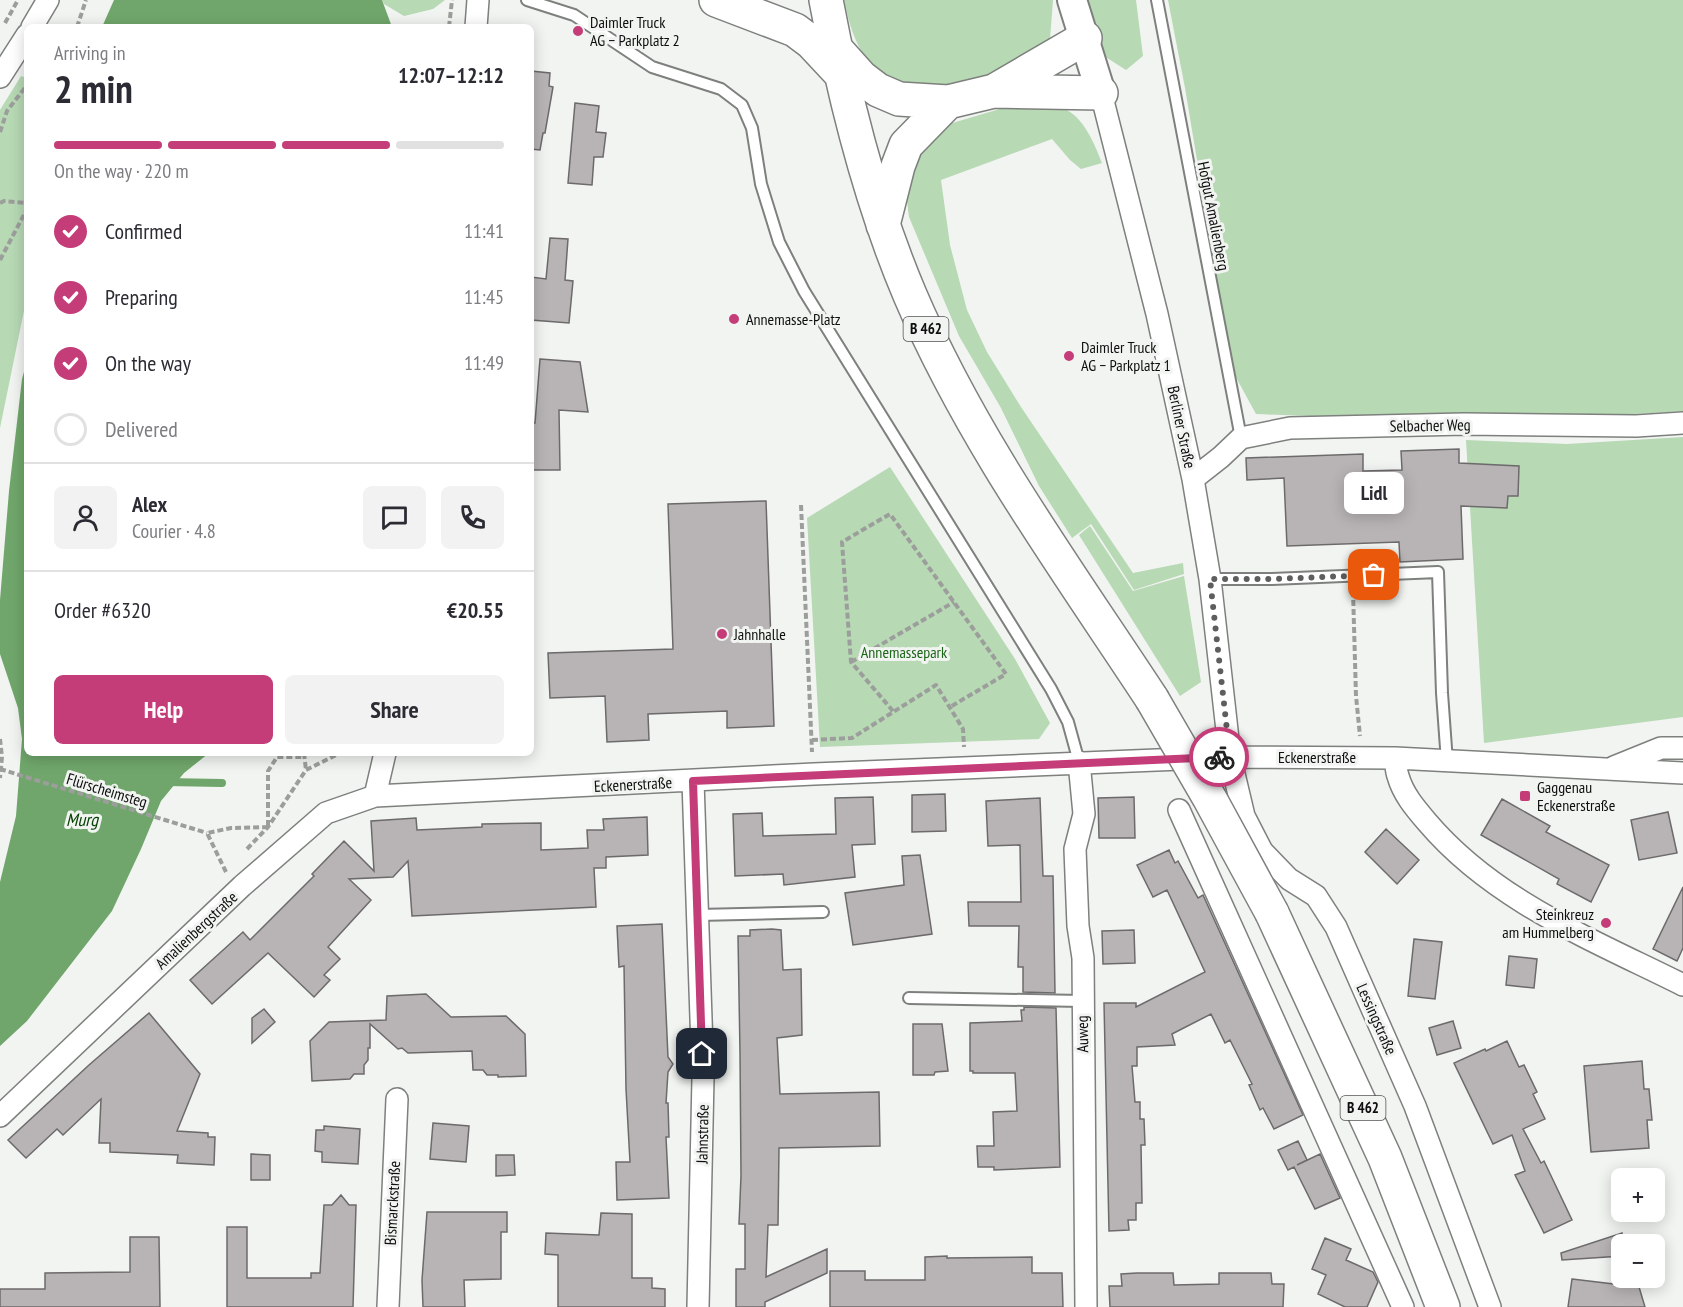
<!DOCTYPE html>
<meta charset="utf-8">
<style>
body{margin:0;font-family:"PT Sans Narrow",sans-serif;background:#f2f2f3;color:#2b2b33;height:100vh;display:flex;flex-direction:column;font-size:22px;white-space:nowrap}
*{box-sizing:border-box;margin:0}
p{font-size:20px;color:#7c7c81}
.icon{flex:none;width:33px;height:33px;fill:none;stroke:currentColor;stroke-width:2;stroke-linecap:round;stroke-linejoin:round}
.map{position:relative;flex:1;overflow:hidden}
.drawer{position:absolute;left:24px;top:24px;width:510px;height:732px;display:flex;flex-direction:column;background:#fff;border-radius:9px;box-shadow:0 3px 15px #0003}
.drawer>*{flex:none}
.controls{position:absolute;left:1611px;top:1168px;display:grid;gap:12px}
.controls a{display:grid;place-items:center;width:54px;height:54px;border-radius:9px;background:#fff;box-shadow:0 3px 15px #0003;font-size:30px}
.pin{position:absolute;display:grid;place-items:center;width:51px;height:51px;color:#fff;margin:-26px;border-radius:12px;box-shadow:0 3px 9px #0006}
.courier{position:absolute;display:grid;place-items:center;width:60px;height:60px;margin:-30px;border:4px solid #c43c78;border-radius:50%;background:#fff;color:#222;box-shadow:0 2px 8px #0007}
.bubble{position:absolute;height:42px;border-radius:9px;background:#fff;box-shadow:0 3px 15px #0003;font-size:20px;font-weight:700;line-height:42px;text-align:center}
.summary em{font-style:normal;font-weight:700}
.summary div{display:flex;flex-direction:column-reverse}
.summary{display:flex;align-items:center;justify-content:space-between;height:102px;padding:0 30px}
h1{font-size:39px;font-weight:700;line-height:45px}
.bar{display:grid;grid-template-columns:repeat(4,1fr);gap:9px 6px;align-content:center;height:72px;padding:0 30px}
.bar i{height:8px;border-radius:4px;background:#e1e1e2}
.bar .on{background:#c43c78}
.bar p{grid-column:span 4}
.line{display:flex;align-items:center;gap:15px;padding:0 30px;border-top:2px solid #e1e1e2}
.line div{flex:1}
.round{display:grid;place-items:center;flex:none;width:63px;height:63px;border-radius:9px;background:#f2f2f3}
ol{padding:0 30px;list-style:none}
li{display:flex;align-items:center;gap:18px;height:66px}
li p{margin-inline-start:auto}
li .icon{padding:6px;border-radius:50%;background:#c43c78;color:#fff;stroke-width:4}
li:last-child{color:#7c7c81}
li i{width:33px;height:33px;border:3px solid #e1e1e2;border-radius:50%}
.action{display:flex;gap:12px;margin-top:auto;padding:12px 30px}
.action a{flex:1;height:69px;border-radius:9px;background:#c43c78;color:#fff;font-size:24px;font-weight:700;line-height:69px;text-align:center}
.action a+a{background:#f2f2f3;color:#2b2b33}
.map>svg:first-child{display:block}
</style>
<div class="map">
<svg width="1683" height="1307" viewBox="0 0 1683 1307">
<rect width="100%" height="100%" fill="#f1f4f1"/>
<path fill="#b7d9b4" d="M382,0h63l-12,9 -29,7 -20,-12z
M844,0h209l-3,39c-11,10 -22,21 -36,28 -12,6 -30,8 -44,12 -15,4 -33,10 -49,9 -51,-4 -68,-43 -77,-88z
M1087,0h49l7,56 -17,14 -22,-14z
M1168,0h515v411c-142,10 -285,9 -427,3l-24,-44 -47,-282z
M21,76l6,2v218l-27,132v-318z
M1043,103c6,2 14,2 20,5 21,9 31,35 39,55l-21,6 -11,-9 -18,-21 -111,41 9,65 17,65 20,42 34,55 112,166 50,-10 1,11 -50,16 -43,-66 -19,14 -33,-52 -38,-78 -42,-72 -50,-119 -4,-32 4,-22 40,-39 54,-16z
M1683,437v280l-199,26 -18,-303 101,4z
M890,467l125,192 35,64 -11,16 -219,8 -13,-229z
M1090,526l43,65 51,-15 17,106 -21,14 -101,-161z"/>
<path fill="#70a66b" d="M114,0h268l10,27h-290z
M27,361v392h182l-25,20 -23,28 -20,48 -29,62 -85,110 -27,25v-164l16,-66 6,-77 -4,-31 -18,-54v-54l9,-109 13,-112z"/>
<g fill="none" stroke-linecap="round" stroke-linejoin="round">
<path stroke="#70a66b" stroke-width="8" d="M167,782l55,1"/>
</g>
<path fill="#b8b4b5" stroke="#6d6a6b" stroke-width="1.5" d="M531,71l19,2 -1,13 4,1 -8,46h-2l-3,17 -9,-1z
M575,103l24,3 -3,26 10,1 -3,24h-9l-2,28 -24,-2z
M550,238l18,1 -3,41 8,1 -4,42 -38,-3v-43l15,2z
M540,359l40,3 8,50 -29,-2 1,60h-29v-47h4z
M1459,449v14l60,3 -1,30h-10l-1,12 -46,-2 2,53 -63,3 -1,-20 -112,4 -3,-68 -37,2 -1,-22 117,-4v17l39,-1 -1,-19z
M766,501l8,225 -47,2v-17l-79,3 1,26 -42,2 -2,-46 -55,2 -2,-45 125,-4 -5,-145z
M945,794l1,37 -34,1v-37z
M873,797l2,47 -23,1 3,32 -71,8 -1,-11 -48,2 -2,-62 29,-1 1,23 73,-2 -1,-36z
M1134,797l1,41h-36l-1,-40z
M1040,798l3,78h10l2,117 -32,-1v-25h-5l1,-41h-50l-1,-24h53l-1,-57 -32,1 -2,-45z
M1502,799l48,27 -4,6 63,33 -18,37 -34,-18 2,-5 -78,-44z
M1668,812l9,41 -38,7 -8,-40z
M647,817l1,38 -42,2v11h-12l2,39 -184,9 -4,-55 -15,16 -44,2 22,21 -43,47 12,12 -16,16 6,5 -16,17 -46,-44 -56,51 -22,-24 53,-48 7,8 64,-64 -2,-2 32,-33 30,30 -3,-50 45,-3 1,12 65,-3v-3l59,-1v27l47,-2 -1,-18h17l-1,-11z
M1386,829l33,31 -22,24 -32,-32z
M1169,850l6,13 3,-2 20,37 5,-3 100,220 -29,14 -11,-21 -3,2 -11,-25 3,-1 -22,-44 -5,3 -14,-29 -39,20 3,11 -38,2v19h-5l3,36h5v17h4l1,26h-4l1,58h-6v17h-8l1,10 -20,1 -5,-228h32v4l69,-35 -38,-82 -14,7 -16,-32z
M920,855l12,79 -79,11 -8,-52 59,-8 -2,-29z
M1683,887v61l-6,13 -24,-12z
M662,924l6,133 5,7 -5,8 -2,31h2l1,34h-3l3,61 -52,2 -1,-38h14l-4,-73 -2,-123 -5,1 -2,-41z
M772,929l9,1 2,40 18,-1 1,66 -25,3 3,56 99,-2 1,54 -101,2 -1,77h-10l-2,52 61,-28v24l-62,29v5h-29v-38h9v-45h-6l2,-48 -1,-123 -2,-117h12v-6z
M1134,930l1,33 -32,1 -1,-33z
M1414,939l28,3 -7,57 -27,-3z
M1509,956l28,3 -3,29 -28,-3z
M426,994l25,23 55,-1 19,18 1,42 -28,1v-2h-11l-4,-5h-10l-1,-19 -64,2 -6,-5 -4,1 -28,-25v24h-2v12l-4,5v9h-10l-4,5 -38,2 -2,-40 19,-19 57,-2 1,-24z
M1024,1007l32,1 4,159 -66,3v-3h-16l-1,-21h17l-1,-34 24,-1 -2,-38h-42v-2h-3v-48l52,-2 -1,-11h3z
M264,1009l11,13 -23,21v-25z
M149,1013l51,61 -23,57 31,2v4h7l-1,28 -37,-2 1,-8 -68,-3v-9h-11l2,-44 -38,36 -6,-6 -31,29 -18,-18 81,-75z
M1453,1021l8,27 -24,7 -8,-27z
M913,1024h29l6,47 -13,1 -1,3h-21z
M1507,1041l12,26 5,-2 13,27 -4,2 12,25 -22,10 18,34 3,-2 28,59 -28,13 -29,-58 10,-4 -13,-36 -19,9 -39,-81 31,-14 1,2z
M1642,1061l2,28h5l3,31h-5l2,28 -58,4 -7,-86z
M433,1123l36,3 -3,36 -36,-3z
M324,1126l36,3 -2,35 -36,-2v-10l-7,-1 1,-21h8z
M1298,1141l9,19 -10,5 23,-11 20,44 -25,11 -21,-42 -6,3 -10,-20z
M251,1154l19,1v25h-19z
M496,1155h18l1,20 -19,1z
M341,1195l8,10h7l-3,102h-126v-80h20v51h64v-5h9l4,-68h8z
M427,1212h80v20h-6v47l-37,1 1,27h-42l-1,-27z
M601,1213l31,1v64h20v10l13,1v18h-107v-52l-13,-1 1,-21 53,2z
M1622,1233v23l-60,4 -1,-7z
M130,1237h29l1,70h-160v-18h45v-16l85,-1z
M1325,1238l26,11 -5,11 27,12 5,10 -11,25h-22l-27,-13 8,-19 -14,-6z
M947,1256v2l85,-1v16h30l1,34h-233v-36h35v9h60v-23z
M1137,1273h36l1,12 45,-1v-11h52l1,11h12l-1,23h-173l-1,-21h13l-1,-12z
M1572,1279l67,8 6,20h-77z"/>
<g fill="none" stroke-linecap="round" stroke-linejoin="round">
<g stroke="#7d807d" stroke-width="14">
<path id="service" d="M527,0l47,15 78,52 69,22 21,16 10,23 9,56 18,58 25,49 247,398 17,33 11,40
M1157,0l84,438
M1210,579h62l166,-7 4,121 5,69
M698,915l125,-3
M909,998l173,3"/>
</g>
<g stroke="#7d807d" stroke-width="24">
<path id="minor" d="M32,27l16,-27
M476,27l2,-27
M0,77l27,-42
M1101,93l56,221 36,165 17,100 20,178 14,59 18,35 27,28 27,17 20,31 79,179 75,201
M1193,479l28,-22 20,-19 49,-10 174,-4 172,2 47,-3
M1395,758c1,6 1,13 3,18 5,18 17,32 29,46 67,79 166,118 256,163
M1079,762l5,52 -9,35 3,77 5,32 3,349
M1614,767l47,-19h22
M693,781l10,297 -5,229
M375,796l10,-43
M1179,810l224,497
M0,1116l242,-230 84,-73 49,-17 439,-22 416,-17 165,1 288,15
M388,1307l9,-208"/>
</g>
<g stroke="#7d807d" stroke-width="32">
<path id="secondary" d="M1072,0l29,93"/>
</g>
<g stroke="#7d807d" stroke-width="36">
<path id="primary" d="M716,0l79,30 16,12 29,31
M826,0c19,101 44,201 84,295 62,145 156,273 242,404
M835,48l26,29 17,13 21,9 49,3 46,-11 107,2
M994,91l91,-53
M883,225l15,-59 8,-21 42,-43
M1272,913l113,245 58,149"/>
</g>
<path stroke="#9c9e9c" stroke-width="4" stroke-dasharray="6 3" stroke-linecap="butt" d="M5,23l13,-23
M77,27l9,-27
M449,27l3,-27
M0,132l7,-21 20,-26
M0,203l4,-2 23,2
M0,260l27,-51
M801,505l11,247
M1353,591l3,105 4,40
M851,662l103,-60
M893,711l-42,-49 -9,-120 48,-28 116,160 -56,33
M0,739l2,18 -2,21
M812,740l40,-2 84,-53 27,44 1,18
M304,753l2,17
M268,826v-55l9,-14h27
M247,849l21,-22 38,-57 34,-17
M226,872l-19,-39 24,-5 37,-1"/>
<use href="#service" stroke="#fff" stroke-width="10"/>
<use href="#minor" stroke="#fff" stroke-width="21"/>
<use href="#secondary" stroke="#fff" stroke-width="28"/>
<use href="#primary" stroke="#fff" stroke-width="33"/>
<g stroke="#7d807d" stroke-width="36" stroke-linecap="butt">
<path id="primary-bridge" d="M1152,699l58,100 62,114"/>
</g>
<path stroke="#9c9e9c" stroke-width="4" stroke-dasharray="6 3" stroke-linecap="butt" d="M0,769l207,64"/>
<use href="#primary-bridge" stroke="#fff" stroke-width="33"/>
</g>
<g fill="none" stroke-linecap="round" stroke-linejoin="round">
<path stroke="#5d5e5d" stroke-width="6" stroke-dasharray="0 10.8" d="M1219,757h11l-20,-178h62l102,-4"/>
<path stroke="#c43c78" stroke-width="8" d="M702,1054l-9,-273 526,-24"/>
</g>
<g fill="#c43c78" stroke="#f1f4f1" stroke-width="2">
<circle cx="578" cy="31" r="6"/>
<circle cx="734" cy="319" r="6"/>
<circle cx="1069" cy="356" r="6"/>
<circle cx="722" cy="634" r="6"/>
<rect x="1519" y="790" width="12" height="12" rx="3"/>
<circle cx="1606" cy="923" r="6"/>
</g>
<g text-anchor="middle" stroke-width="6" stroke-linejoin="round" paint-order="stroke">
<g fill="#f1f4f1" stroke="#515351" stroke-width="1.5">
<rect x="903.5" y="317" width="45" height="24" rx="4.5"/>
<rect x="1340.5" y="1096" width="45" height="24" rx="4.5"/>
</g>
<g font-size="15" font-weight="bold" fill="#0d0e0d">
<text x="926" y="334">B 462</text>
<text x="1363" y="1113">B 462</text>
</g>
<g font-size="16" fill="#0d0e0d" stroke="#f1f4f1" text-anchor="start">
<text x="590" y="28">Daimler Truck<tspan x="590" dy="18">AG − Parkplatz 2</tspan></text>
<text x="746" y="325">Annemasse-Platz</text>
<text x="1081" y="353">Daimler Truck<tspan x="1081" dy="18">AG − Parkplatz 1</tspan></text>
<text x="734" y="640">Jahnhalle</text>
<text x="1537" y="793">Gaggenau<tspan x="1537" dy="18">Eckenerstraße</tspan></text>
<text x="1594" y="920" text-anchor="end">Steinkreuz<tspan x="1594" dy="18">am Hummelberg</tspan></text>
</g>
<g font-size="16" fill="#0d0e0d" stroke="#f1f4f1">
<text transform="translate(1214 216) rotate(79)" y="6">Hofgut Amalienberg</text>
<text transform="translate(1430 425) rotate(-1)" y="6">Selbacher Weg</text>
<text transform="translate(1182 427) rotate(78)" y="6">Berliner Straße</text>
<text x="1317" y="763">Eckenerstraße</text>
<text transform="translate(633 784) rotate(-3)" y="6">Eckenerstraße</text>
<text transform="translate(107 790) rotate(17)" y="6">Flürscheimsteg</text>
<text transform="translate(196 930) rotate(-43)" y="6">Amalienbergstraße</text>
<text transform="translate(1377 1019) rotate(66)" y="6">Lessingstraße</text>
<text transform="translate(1082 1034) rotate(-91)" y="6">Auweg</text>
<text transform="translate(702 1134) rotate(-89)" y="6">Jahnstraße</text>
<text transform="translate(392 1203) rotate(-87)" y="6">Bismarckstraße</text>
</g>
<g font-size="16" fill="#1c6618" stroke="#f1f4f1">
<text x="904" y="658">Annemassepark</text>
</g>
<g font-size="18" font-style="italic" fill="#074204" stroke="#f1f4f1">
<text x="82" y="826">Murg</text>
</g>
</g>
</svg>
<div class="controls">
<a>+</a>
<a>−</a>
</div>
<div class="pin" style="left:1374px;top:575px;background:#ea580c"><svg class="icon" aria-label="bag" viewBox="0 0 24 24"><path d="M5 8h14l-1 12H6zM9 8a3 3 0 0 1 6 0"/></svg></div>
<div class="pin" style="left:702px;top:1054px;background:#1f2937"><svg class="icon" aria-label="home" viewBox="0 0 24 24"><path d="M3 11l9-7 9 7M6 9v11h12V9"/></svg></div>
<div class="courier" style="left:1219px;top:757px"><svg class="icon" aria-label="bike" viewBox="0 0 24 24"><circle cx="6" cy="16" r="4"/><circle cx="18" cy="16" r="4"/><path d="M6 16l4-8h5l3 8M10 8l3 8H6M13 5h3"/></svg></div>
<div class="bubble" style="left:1344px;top:472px;width:60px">Lidl</div>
<section class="drawer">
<div class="summary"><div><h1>2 min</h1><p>Arriving in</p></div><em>12:07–12:12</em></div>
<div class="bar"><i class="on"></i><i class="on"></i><i class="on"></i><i></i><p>On the way · 220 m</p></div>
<ol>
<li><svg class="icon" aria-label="check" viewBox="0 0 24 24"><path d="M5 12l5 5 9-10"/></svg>Confirmed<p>11:41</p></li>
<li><svg class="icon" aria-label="check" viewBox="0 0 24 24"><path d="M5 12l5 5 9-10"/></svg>Preparing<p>11:45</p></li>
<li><svg class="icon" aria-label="check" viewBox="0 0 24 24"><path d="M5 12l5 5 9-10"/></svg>On the way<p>11:49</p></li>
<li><i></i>Delivered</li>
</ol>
<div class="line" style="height:108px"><a class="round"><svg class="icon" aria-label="person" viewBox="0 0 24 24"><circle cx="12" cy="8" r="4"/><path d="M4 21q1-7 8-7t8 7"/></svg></a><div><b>Alex</b><p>Courier · 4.8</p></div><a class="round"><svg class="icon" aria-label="chat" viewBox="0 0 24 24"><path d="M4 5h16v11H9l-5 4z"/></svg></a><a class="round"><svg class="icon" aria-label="phone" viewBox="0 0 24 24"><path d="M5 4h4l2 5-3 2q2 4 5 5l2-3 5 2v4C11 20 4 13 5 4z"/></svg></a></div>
<div class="line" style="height:78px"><div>Order #6320</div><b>€20.55</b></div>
<div class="action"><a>Help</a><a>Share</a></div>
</section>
</div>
